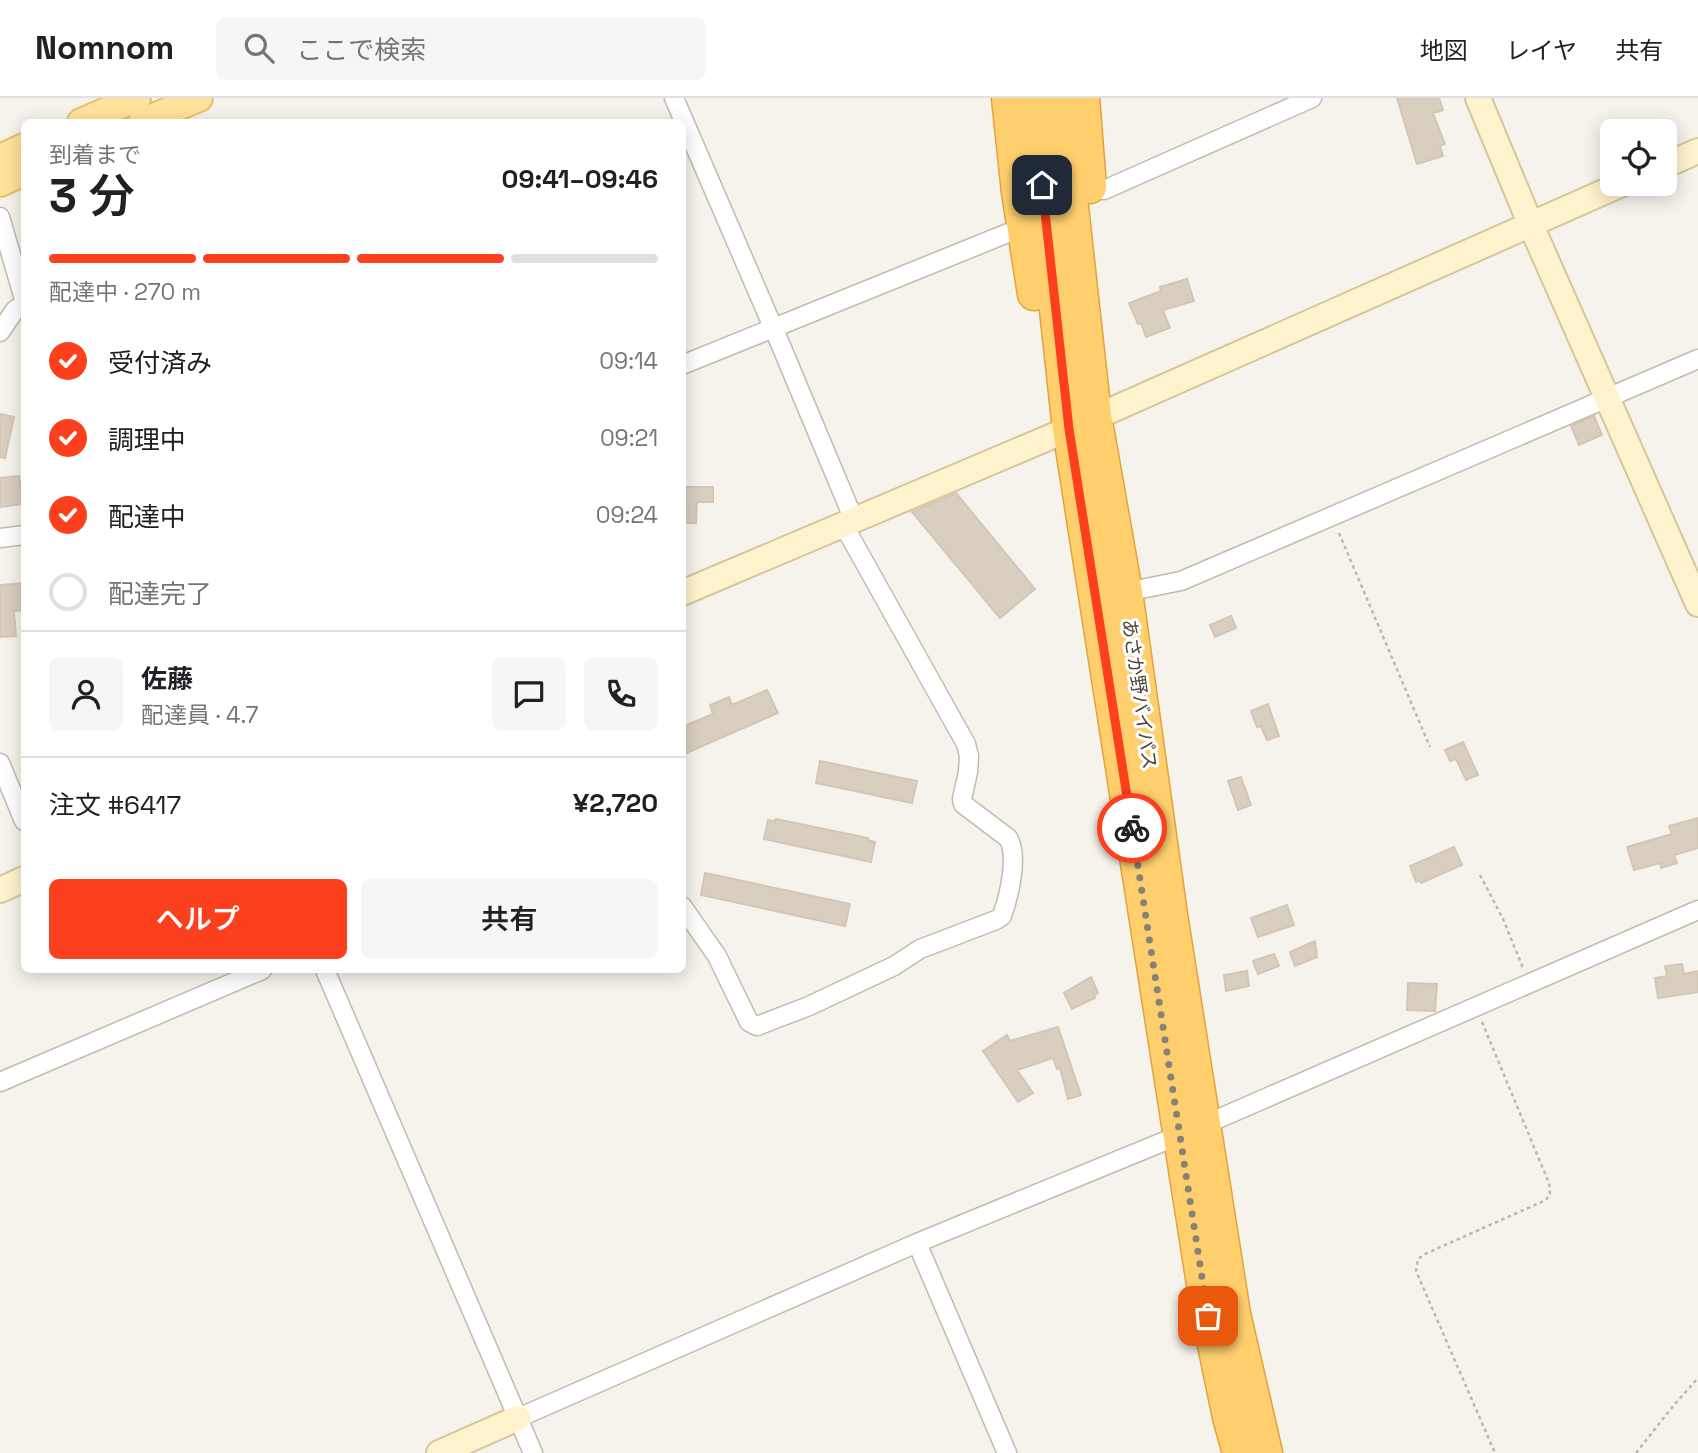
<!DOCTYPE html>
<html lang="ja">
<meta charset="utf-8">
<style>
body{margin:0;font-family:"Space Grotesk","Noto Sans JP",sans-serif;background:#f6f6f6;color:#202124;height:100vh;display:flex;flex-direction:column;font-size:26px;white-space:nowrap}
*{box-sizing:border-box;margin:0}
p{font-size:23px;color:#757577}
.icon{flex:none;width:38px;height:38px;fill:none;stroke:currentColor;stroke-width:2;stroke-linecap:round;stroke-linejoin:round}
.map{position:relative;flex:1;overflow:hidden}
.details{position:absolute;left:21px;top:21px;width:665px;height:854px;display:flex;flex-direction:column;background:#fff;border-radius:10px;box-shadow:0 4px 18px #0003}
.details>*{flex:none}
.buttons{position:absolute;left:1600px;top:21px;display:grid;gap:14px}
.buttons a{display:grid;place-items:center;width:77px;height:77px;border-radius:10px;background:#fff;box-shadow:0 4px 18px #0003;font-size:35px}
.pin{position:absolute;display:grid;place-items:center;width:60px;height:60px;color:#fff;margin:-30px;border-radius:14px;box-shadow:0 4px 10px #0006}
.courier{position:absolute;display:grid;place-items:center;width:70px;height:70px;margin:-35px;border:5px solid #fc3f1d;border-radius:50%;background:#fff;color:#222;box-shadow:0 2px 9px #0007}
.head em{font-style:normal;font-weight:600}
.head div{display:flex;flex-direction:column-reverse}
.head{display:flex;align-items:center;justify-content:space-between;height:119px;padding:0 28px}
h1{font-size:46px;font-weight:600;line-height:52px}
.bar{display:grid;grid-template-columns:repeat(4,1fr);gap:10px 7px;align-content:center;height:84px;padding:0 28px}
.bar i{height:9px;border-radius:5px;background:#e0e0e0}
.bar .selected{background:#fc3f1d}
.bar p{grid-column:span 4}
.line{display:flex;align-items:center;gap:18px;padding:0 28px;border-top:2px solid #e0e0e0}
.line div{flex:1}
.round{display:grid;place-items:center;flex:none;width:74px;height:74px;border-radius:10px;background:#f6f6f6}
ol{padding:0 28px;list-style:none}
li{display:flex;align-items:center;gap:21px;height:77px}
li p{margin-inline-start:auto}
li .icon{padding:7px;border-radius:50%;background:#fc3f1d;color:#fff;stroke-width:4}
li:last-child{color:#757577}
li i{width:38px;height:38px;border:4px solid #e0e0e0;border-radius:50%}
.primary-button{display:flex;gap:14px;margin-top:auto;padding:14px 28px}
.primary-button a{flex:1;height:80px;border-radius:10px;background:#fc3f1d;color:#fff;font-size:28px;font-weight:600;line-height:80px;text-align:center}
.primary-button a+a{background:#f6f6f6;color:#202124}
header{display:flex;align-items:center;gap:42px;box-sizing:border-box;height:98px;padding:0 35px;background:#fff;border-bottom:2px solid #e0e0e0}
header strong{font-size:33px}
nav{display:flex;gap:38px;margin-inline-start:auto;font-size:24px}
.search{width:490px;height:63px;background:#f6f6f6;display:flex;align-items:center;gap:18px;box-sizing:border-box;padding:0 24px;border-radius:10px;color:#757577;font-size:26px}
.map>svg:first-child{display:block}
</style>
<header>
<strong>Nomnom</strong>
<div class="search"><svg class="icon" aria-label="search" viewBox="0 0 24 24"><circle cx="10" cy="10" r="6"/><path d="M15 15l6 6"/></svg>ここで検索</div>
<nav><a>地図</a><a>レイヤ</a><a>共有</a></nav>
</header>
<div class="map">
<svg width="1698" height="1355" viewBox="0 0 1698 1355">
<rect width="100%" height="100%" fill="#f6f3ec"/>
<path fill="#d8cfc1" stroke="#d3c7b4" stroke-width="2" d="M1397,0h42l4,12 -10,3 12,31 -5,2 3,10 -26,8z
M1187,181l7,22 -31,9 7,18 -24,9 -5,-14 -3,1 -9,-21 32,-12 -1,-4z
M0,316l14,3 -9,41 -5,-1z
M1594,318l8,19 -23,10 -8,-19z
M19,378l4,28 -23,3v-29z
M682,389h31v15h-16l-1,21h-14z
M956,395l79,96 -35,29 -88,-106z
M24,485v27l-10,1 2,25 -16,1v-52z
M1231,518l5,12 -21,9 -5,-12z
M767,592l11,23 -96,42v-28l31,-13 -3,-9 19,-8 3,8z
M1268,606l11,32 -12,4 -6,-14 -4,1 -6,-16z
M1463,644l15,33 -12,5 -10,-21 -6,2 -5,-11z
M820,663l97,20 -5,22 -96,-20z
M1241,679l10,28 -13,5 -10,-29z
M1698,720v30l-24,7 3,8 -16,5 -1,-5 -26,7 -7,-23 45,-13 -3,-8z
M776,721l92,19v2l7,2 -4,20 -107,-23 4,-19 7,1z
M1454,749l8,18 -41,18 -2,-3 -3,2 -6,-16z
M705,775l145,31 -5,22 -144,-31z
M1287,807l7,20 -36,12 -7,-19z
M1315,843l2,16 -22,9 -5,-14z
M1274,856l5,12 -21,8 -5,-13z
M1682,866l2,10 14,-3v21l-40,6 -3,-20 12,-2 -2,-10z
M1247,873l2,15 -23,5 -2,-16z
M1091,879l7,16 -4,3 1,2 -23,11 -8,-16z
M1408,885l29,1 -2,27 -28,-1z
M1058,929l23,68 -13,4 -8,-31 -3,1 -4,-11 -36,12 16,23 -15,9 -35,-51 24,-16 3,6z"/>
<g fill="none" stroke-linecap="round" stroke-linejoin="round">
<g stroke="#c2bbae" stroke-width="21">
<path id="street" d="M674,0l105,243 75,179
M1104,92l208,-92
M0,119l24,82
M0,234l15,-22 9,-6
M682,267l326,-132
M0,440l24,-3
M1126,494l55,-11 517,-222
M0,665l24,58
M682,808l35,50 32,66 8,4 52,-20 85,-40 26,-17 76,-29 6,-4c7,-20 17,-60 6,-78l-45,-34 -1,-5 6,-27 1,-16 -3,-12 -123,-220
M325,872l208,483
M0,984l262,-112
M917,1145l90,210
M518,1320l399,-175 287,-118 494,-215"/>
</g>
<g stroke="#d6c79b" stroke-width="28">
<path id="secondary" d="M1478,0l52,125 168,381
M1664,68l34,-15
M682,495l387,-164 553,-245
M0,792l24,-11
M439,1355l79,-35"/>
</g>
<g stroke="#e6c16a" stroke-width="30">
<path id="primary" d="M81,24l56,-24
M142,24l57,-24
M0,60l24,-11
M0,85l24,-11"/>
</g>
<g stroke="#e0a43c" stroke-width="35">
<path id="highway" d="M1008,0l10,94 16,102
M1033,0l36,331 139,887 21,101 10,36
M1060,0l35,318 31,176 45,323 63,399 32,139
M1083,0l7,89"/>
</g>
<path stroke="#c4b79f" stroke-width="2.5" stroke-dasharray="3.5 3.5" stroke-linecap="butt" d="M1339,435l91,214
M1480,777l23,44 20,49
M1482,924l67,161 1,11 -4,6 -121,54 -7,5 -2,12 79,182
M1636,1355l38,-48 24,-27"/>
<use href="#street" stroke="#fff" stroke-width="18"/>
<use href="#secondary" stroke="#fff3cd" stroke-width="24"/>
<use href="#primary" stroke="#ffe39c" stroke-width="26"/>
<use href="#highway" stroke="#ffcf6e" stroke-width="32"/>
</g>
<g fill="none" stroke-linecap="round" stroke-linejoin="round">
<path stroke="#878178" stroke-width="7" stroke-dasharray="0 12.6" d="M1132,730l76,488"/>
<path stroke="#fc3f1d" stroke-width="9" d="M1042,87l27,244 63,399"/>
</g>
<g text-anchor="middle" stroke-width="6" stroke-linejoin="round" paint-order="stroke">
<g font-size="19" fill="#4b4439" stroke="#fff">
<text transform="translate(1140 596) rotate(82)" y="7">あさか野バイパス</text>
</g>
</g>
</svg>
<div class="buttons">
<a><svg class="icon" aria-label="locate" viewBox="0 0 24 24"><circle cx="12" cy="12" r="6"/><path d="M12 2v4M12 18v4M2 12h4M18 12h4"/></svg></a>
</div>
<div class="pin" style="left:1208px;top:1218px;background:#ea580c"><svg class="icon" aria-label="bag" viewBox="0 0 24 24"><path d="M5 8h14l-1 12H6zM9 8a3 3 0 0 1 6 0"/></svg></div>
<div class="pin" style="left:1042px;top:87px;background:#1f2937"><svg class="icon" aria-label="home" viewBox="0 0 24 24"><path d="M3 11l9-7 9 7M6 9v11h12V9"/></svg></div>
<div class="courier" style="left:1132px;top:730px"><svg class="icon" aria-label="bike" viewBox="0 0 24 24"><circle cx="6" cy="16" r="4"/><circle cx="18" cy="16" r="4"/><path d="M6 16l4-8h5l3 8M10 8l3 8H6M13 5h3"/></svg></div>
<section class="details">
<div class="head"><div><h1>3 分</h1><p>到着まで</p></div><em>09:41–09:46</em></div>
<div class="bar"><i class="selected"></i><i class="selected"></i><i class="selected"></i><i></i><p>配達中 · 270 m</p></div>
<ol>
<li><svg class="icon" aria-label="check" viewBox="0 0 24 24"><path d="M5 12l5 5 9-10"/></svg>受付済み<p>09:14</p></li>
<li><svg class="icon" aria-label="check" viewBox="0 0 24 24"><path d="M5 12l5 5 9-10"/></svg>調理中<p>09:21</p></li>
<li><svg class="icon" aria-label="check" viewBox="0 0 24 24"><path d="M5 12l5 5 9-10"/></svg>配達中<p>09:24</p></li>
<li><i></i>配達完了</li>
</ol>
<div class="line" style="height:126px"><a class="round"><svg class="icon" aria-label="person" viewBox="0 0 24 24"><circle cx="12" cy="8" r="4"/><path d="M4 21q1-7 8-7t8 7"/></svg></a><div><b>佐藤</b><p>配達員 · 4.7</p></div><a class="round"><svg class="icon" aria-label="chat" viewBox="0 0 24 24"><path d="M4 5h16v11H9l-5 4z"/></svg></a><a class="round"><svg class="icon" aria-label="phone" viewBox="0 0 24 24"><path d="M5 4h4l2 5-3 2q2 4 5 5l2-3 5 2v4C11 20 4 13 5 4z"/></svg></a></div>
<div class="line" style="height:91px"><div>注文 #6417</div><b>¥2,720</b></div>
<div class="primary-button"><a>ヘルプ</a><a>共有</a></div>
</section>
</div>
